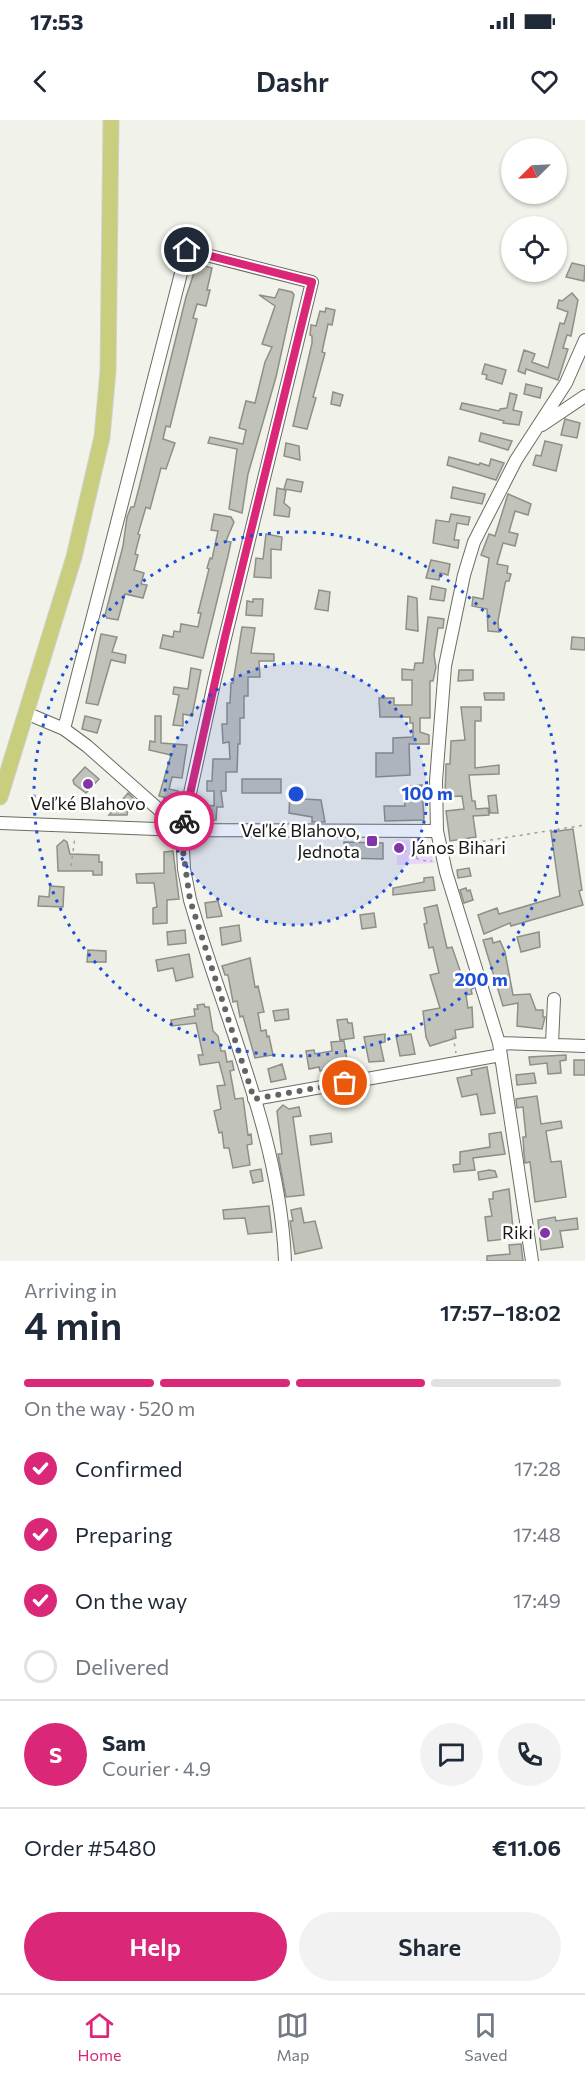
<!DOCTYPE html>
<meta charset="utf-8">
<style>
body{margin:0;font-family:Commissioner,sans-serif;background:#f2f2f3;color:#1f2937;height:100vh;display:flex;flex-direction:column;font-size:22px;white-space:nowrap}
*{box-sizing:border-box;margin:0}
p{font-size:20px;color:#747a83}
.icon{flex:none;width:33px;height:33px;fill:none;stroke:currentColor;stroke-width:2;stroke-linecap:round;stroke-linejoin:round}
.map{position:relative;height:1141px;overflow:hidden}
.drawer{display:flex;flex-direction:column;background:#fff;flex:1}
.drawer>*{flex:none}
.needle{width:39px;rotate:246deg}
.controls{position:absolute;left:501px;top:18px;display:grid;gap:12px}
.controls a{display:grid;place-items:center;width:66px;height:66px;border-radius:50%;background:#fff;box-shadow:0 2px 4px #0004;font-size:30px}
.pin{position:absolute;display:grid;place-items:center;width:51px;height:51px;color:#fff;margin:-26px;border:3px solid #fff;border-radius:50%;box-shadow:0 2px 6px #0007}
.courier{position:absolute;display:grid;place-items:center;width:60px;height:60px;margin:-30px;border:4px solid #db2777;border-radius:50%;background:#fff;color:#222;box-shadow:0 2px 8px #0007}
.overview em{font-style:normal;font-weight:600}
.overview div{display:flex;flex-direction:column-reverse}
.overview{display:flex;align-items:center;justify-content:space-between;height:102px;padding:0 24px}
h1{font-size:39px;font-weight:600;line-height:45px}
.bar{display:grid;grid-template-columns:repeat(4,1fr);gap:9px 6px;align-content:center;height:72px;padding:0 24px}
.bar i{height:8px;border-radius:4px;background:#e0e1e3}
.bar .selected{background:#db2777}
.bar p{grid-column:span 4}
.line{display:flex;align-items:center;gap:15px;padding:0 24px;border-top:2px solid #e0e1e3}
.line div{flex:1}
.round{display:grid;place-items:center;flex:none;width:63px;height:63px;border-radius:32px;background:#f2f2f3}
ol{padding:0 24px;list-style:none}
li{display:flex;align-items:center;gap:18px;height:66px}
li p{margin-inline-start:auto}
li .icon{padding:6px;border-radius:50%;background:#db2777;color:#fff;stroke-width:4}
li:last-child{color:#747a83}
li i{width:33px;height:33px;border:3px solid #e0e1e3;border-radius:50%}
.primary-button{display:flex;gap:12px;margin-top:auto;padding:12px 24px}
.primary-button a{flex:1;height:69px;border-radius:36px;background:#db2777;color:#fff;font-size:24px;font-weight:600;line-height:69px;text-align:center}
.primary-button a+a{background:#f2f2f3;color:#1f2937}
.status{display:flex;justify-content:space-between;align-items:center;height:42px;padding:0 30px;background:#fff;direction:ltr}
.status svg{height:16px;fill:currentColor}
header{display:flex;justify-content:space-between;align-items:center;height:78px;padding:0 24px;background:#fff;font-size:27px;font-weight:600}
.tabs{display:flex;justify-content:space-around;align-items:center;height:84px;border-top:2px solid #e0e1e3;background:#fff;font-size:16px;color:#747a83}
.tabs a{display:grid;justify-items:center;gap:3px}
.tabs .selected{color:#db2777}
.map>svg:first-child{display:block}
</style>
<div class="status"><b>17:53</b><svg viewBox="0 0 49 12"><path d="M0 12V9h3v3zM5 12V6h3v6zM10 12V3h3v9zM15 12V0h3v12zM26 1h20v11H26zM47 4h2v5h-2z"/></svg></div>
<header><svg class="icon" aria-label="back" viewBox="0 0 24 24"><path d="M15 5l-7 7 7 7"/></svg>Dashr<svg class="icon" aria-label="heart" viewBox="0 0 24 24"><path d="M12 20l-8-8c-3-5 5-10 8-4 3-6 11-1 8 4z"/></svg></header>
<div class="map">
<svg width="585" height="1141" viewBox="0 0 585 1141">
<rect width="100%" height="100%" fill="#f1f2e9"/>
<path fill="#ebd4fa" d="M396,719l18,1 12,4 9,19 -38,2z"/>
<path fill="#c1c3ba" stroke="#8e8f87" stroke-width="1.5" d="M572,143l13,3 -1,15 -18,-4z
M197,144l15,4 -5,22h3l-4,16 -9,-2 -4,14 4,1 -27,108 -4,-1 -3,13 12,4 -9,26 -5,-1 -11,41 -4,-2 -8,27 2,1 -5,19 3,1 -4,15 10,3 -3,11 6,1 -4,13 -18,-4 -7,26 -11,-2 -2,-3 18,-69 4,-29 4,-10h3l6,-23 46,-187z
M279,169l13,3 2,3 -18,82 -28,97 -6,39 -13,-4 8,-60 -29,-6 2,-6 33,7 3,-14 -7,-2 7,-27 9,2 10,-41 7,-15 -10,-3 13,-38 -16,-11 16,3z
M572,173l6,7 -7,36 -4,-1 -4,13 5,1 -10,31 -32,-11 -1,5 -7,-3 6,-21 11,4 -3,8 16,6 12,-45 4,1 4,-12 -11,-4 2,-8 3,1z
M326,188l9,2 -3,15 -4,-1 -6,28 3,1 -12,44 3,1 -9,31 -14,-3 19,-83v-7l-2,-1 1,-10 5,1 4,-15 5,1z
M485,244l21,6 -4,14 -16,-5 1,-4 -5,-1z
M526,264l16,4 -2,10 -16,-4z
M333,272l10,3 -3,11 -9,-2z
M510,273l7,2 -4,15 9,2 -3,13 -16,-2 1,-2 -44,-12 2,-6 37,8 1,-2 7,-1z
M565,299l15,4 -3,15 -16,-3z
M481,313l31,8 -4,9 -29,-9z
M545,321l17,4 -6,26 -23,-6 3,-10 5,1z
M286,323l13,3 1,14 -16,-4z
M449,337l30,8 1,-2 9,3 2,-7 13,4 -8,17 -49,-15z
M287,359l16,3 -2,10 -17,-3z
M453,367l32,7 -3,10 -31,-6z
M277,368l9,2 -2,13 6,5 -1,9 -15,-2z
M508,374l23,10 -3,11 -13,-4 -6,21 9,2 -3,12 -12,-3 -6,21 11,2 -1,7 4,1 -2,7h-3l-1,3 -7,37 1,11 -11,-1 -1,-22 -15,-3 1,-9 10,2 6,-41 -8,-3 8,-21 6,2z
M214,394l17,3 3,5 -8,19 5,1 -3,14 -25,102 -43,-10 3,-13 10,2 1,-6 6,1 1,-8 17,3 3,-14h-3l11,-44 -2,-1 3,-10 2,1 6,-28 -7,-1z
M451,394l19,3 -2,8 -11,-2 -3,17h5l-1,8 -25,-5 3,-23 13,2z
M266,414l16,3 -1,13 -10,-1v29l-17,-1 2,-19 7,1z
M431,440l19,4 -2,11 -8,-2 -1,7 -13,-2z
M432,466l14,3 -2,12 -14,-2z
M319,470l11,2 -2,19 -13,-2z
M408,476l9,2 1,33 -12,-2z
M253,479h10l-1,17 -16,-1 1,-14 6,1z
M428,497l16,2 -1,9h-5l-4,27 2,12 -3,14h-3v37h-10v14l9,3v9h-20l1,31 -34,2v-24h17v-15l20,-1v-14h-3v-6h-30l-1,-19h15v7h18v-25h-10v-11l12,1 1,-7h8z
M242,507l13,1 -4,25 23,1v7h-15l1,16h-12v19h-4v22h-4v26h-2l-1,28h-11v19h-5l2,16h-6l-1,13 -22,-1 2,-15 18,2v-15h-7v-10h5l1,-22h17l-1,-17 -6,1 -1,-19h5v-21h3l1,-20h2z
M101,514l16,3 -5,15 14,3 -1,8 -14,-3 -13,45 -12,-2z
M572,517l13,1v12l-14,-1z
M191,548l10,2 -9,46 -9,-2v12l-10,-1 6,-30 -6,-1 1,-7 14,2z
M459,550h14v10l-15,1z
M484,573h20v7h-19z
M461,587h20v14h-6v47l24,-3v9l-30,1 3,26h3l1,8 12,-1 1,7 -16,1 3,21 -26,4 -4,-30 18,-2 -2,-13 -17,1 1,-33h4l1,-23 14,-1z
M85,596l16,4 -4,13 -15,-4z
M155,596h6v27l26,2 -5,33 -10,-1 -3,12 9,2 -2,9 -17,-4 12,-41 -22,-5 1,-9 5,1z
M85,647l14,12 -13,14 -12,-9 -1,-4z
M242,659h39v14h-39z
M422,665l2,35 -39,1 -1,-15h21l-1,-14 7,-1 -1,-5z
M290,671l15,3 -1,5 17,1 4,22h-13v-5l-23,-4z
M128,673l7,7 -6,6 -2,9h-18z
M496,675l2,18h-8l-2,-17z
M573,709l9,61 -3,1 4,14 -72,21 -1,-3 -26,11 -6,-19 19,-7 2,6 61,-18 -9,-64z
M64,720l3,2 3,12 29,1v7h3v13h-9v-4h-35l-1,-25z
M344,722l39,1v16l-39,-1z
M173,731l6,48 -12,1v23l-14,1v-16l4,-1 -3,-24h-17l-1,-9 28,-1v-21z
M469,748l2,8 -13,2 -1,-8z
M433,757l2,13 -42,5v-7l31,-6v-4z
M50,766l14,1 -1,20 -25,-1 1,-10 10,1z
M466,768l1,3 3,-1 3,10 -9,3 -4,-13z
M218,781l4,15 -15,2 -2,-15z
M437,785l10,43 5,-1 13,38 5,-1 2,10 -6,1 2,13 4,-1 1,20 -18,3 1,8 -26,8 -4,-9 -3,-26 17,-3 -10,-33 9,-2 -6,-26 -4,1 -5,-24 3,-1 -3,-15z
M374,793l2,14 -14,2 -2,-14z
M239,805l2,16 -19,4 -2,-17z
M185,810l1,13 -18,2 -1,-13z
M539,812l1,15 -19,5 -4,-15z
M492,818l1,5 7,-2 5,11 8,43 17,-1 6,16h7v7h2l-3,12 -25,-3 1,-23 -15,3 -20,-66z
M88,830l18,1v11h-19z
M189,834l4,23 -17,4 -3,-13 -15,3 -2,-11z
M250,838l5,29 3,-1 6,26 -6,1 3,18 5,-1 1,7 2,-1 4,19 -18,3 -12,-42 -3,1 -3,-16 -4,1 -5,-27h-3l-3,-9z
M204,884l1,3h4l4,24 5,5 3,15h4l2,11 5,-1 2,9 -4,1 5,28 8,-1 5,37 3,-1 1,10 -5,1 3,20 -17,3 -4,-20h-5l-2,-16 -3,1 -5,-22 7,-2 -4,-23 8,-1 -6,-23 -19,3 -2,-10h5l-7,-32 -24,3 -1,-6 24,-4 -1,-7h4l-1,-4z
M288,889l1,10 -14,2 -2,-10z
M347,899l1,4h4l2,15 -14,2 -3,-20z
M385,914v8l-5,1 4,18 -15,1 -5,-25z
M411,914l4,20 -15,2 -4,-20z
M344,921l4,26 -28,4 -1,-4 -10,2 -3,-18 8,-1 1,4 17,-3 -1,-9z
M566,935v5l-6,1 1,12 -13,1 -1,-11 -17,2 -1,-8z
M574,940h11v15h-11z
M282,944l4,15 -15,3 -3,-13z
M487,947l8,46 -14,2 -4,-21 -15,3 -5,-19 15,-3 -1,-5z
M534,953l2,10 -19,2 -1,-10z
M537,976l4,28 20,-3 1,7 -16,3 5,31 10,-1 5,36 -31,5 -5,-40 -5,1 -1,-9 -1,-17h3l-3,-30 -6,1 -1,-9z
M283,985l6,4 10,-2 2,9 -8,1 11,78 -18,2 -8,-43h4l-5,-43z
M501,1012l4,22 -32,4 2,12 -21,2 -1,-7 7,-1v-12l30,-5 -1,-13z
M331,1013l1,9 -21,3 -1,-9z
M261,1049l2,12 -10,2 -3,-12z
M489,1050l6,1 2,6 -18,3 -1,-8z
M509,1069l5,49 -26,3 -3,-24 7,-1 -3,-17h4v-7z
M269,1086l3,26 -24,2 -3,-16 -21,1 -1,-9z
M301,1088l3,15 11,-2 7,27 -27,6 -5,-33h3l-2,-11z
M555,1097l1,4 21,-3 1,11 -18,2 3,16 -22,3 -3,-30z
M521,1124l2,17h-36v-5l23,-2 -1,-9z"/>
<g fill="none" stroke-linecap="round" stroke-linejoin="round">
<g stroke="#6b6c65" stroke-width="14">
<path id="minor" d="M542,305l43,-29
M26,593l38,16 23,17 95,84 33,-151 97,-397 -125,-32 -123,479
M0,703l182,7 255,1
M182,710l2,39 6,31c34,118 90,236 95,361
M499,923l86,3
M552,924l2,-45
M254,979l247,-44
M532,1141l-33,-218 -53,-171 -9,-41 -1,-50 9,-115 19,-91 10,-33 42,-82 50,-77 19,-43"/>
</g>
<g stroke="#d1d1d0" stroke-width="17">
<path id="major" d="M0,677l74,-240 28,-120 6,-66 3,-251"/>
</g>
<path stroke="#a1a29b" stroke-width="1.5" stroke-dasharray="3 4.5" stroke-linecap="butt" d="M400,723c4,11 19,19 32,18
M453,726l132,-21
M416,737l9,-14
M71,746l4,-29
M453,916l3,17"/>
<use href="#minor" stroke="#fff" stroke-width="12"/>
<use href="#major" stroke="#c8ce7e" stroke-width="15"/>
</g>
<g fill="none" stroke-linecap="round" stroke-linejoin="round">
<path stroke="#646560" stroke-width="6" stroke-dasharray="0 10.8" d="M184,701l-1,30 7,49 64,199 91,-16"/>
<path stroke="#db2777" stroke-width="8" d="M184,701l41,-184 87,-355 -125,-32"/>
</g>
<circle cx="296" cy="674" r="131" fill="#1d4ed8" fill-opacity=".12"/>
<g fill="none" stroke="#1d4ed8" stroke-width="3" stroke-dasharray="3 6">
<circle cx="296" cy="674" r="131"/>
<circle cx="296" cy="674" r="262"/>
</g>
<g fill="#8036a8" stroke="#fff" stroke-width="2">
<circle cx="88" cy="664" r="6"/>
<rect x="366" y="715" width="12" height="12" rx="3"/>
<circle cx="399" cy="728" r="6"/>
<circle cx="545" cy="1113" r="6"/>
</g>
<g text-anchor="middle" stroke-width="5" stroke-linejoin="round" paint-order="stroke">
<g font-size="18" fill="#181916" stroke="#fff" text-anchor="end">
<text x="88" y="690" text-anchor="middle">Veľké Blahovo</text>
<text x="360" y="717">Veľké Blahovo,<tspan x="360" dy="21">Jednota</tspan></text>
<text x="411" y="734" text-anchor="start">János Bihari</text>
<text x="533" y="1119">Riki</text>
</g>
</g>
<circle cx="296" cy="674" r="9" fill="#1d4ed8" stroke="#fff" stroke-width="3"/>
<g font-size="18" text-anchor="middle" font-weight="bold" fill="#1d4ed8" stroke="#fff" stroke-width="5" stroke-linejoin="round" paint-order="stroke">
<text x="427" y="680">100 m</text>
<text x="481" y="866">200 m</text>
</g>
</svg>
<div class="controls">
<a><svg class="needle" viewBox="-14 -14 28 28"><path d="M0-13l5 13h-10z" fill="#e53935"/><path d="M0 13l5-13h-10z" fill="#747a83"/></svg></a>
<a><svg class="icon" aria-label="locate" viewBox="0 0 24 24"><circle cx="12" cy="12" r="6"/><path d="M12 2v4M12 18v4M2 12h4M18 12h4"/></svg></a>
</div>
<div class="pin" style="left:345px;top:963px;background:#ea580c"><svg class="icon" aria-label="bag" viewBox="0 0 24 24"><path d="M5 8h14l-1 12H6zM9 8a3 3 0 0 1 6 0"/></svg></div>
<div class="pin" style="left:187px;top:130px;background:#1f2937"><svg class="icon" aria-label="home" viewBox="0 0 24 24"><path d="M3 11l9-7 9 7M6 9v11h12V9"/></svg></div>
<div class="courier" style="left:184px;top:701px"><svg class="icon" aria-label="bike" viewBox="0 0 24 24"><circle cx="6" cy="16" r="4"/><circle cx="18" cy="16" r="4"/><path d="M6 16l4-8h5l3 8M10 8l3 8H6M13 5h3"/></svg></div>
</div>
<section class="drawer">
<div class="overview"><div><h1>4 min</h1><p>Arriving in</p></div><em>17:57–18:02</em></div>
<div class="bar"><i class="selected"></i><i class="selected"></i><i class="selected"></i><i></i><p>On the way · 520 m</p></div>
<ol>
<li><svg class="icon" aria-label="check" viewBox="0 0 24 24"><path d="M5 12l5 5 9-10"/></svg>Confirmed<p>17:28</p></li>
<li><svg class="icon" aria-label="check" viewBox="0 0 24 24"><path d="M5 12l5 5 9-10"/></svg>Preparing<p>17:48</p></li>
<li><svg class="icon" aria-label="check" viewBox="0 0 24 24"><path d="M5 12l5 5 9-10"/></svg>On the way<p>17:49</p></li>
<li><i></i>Delivered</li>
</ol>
<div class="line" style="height:108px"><b class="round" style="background:#db2777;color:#fff">S</b><div><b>Sam</b><p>Courier · 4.9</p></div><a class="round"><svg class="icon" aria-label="chat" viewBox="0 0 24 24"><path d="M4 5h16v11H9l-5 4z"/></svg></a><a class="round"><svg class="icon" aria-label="phone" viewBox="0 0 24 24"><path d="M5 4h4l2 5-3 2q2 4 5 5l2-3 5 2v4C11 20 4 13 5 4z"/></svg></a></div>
<div class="line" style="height:78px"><div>Order #5480</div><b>€11.06</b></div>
<div class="primary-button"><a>Help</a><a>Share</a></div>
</section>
<nav class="tabs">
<a class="selected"><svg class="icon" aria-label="home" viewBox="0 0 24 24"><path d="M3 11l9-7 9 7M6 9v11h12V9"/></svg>Home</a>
<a><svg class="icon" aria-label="map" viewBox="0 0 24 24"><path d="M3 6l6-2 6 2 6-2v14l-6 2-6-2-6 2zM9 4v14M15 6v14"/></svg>Map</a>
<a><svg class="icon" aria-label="saved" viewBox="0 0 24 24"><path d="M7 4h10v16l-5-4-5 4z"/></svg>Saved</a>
</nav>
